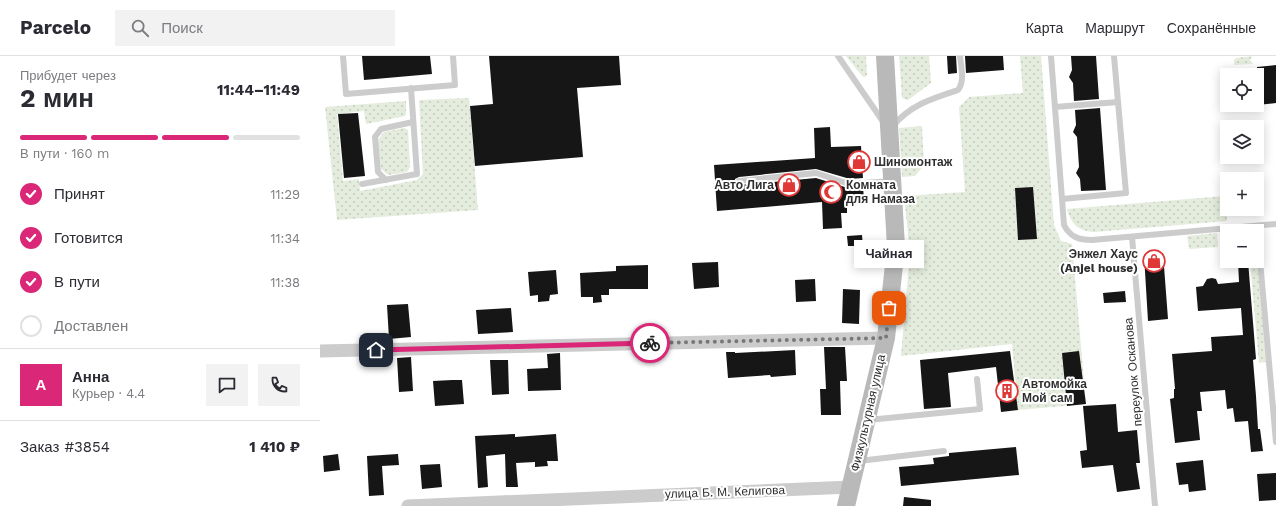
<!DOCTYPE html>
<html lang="ru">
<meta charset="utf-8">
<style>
body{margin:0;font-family:"Work Sans",sans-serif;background:#f2f2f3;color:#2b2b33;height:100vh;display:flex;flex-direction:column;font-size:15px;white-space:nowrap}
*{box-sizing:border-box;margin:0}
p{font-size:13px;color:#7c7c81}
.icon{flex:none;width:22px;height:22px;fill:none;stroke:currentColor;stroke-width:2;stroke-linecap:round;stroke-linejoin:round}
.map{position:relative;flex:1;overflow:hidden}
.panel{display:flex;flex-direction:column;background:#fff;width:320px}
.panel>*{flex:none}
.buttons{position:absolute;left:900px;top:12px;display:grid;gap:8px}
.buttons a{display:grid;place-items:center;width:44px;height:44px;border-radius:0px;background:#fff;box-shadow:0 2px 10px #0003;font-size:20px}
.pin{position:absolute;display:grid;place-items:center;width:34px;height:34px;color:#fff;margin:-17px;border-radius:8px;box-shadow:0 2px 6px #0006}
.courier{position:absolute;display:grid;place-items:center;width:40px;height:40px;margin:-20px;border:3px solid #db2777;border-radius:50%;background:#fff;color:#222;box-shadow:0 1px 5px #0007}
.bubble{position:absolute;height:28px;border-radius:0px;background:#fff;box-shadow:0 2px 10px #0003;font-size:13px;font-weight:700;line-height:28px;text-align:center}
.summary em{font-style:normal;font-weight:700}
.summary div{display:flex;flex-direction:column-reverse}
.summary{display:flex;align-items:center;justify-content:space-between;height:68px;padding:0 20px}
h1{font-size:26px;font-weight:700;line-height:30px}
.bar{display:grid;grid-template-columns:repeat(4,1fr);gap:6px 4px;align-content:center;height:48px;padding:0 20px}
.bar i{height:5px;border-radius:3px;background:#e1e1e2}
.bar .on{background:#db2777}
.bar p{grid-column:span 4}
.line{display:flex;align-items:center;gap:10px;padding:0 20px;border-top:1px solid #e1e1e2}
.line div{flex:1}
.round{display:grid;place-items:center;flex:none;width:42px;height:42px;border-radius:0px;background:#f2f2f3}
ol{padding:0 20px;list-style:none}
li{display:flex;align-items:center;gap:12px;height:44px}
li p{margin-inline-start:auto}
li .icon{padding:4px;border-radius:50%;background:#db2777;color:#fff;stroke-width:4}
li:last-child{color:#7c7c81}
li i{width:22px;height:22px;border:2px solid #e1e1e2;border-radius:50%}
header{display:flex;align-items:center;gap:24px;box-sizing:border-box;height:56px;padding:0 20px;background:#fff;border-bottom:1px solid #e1e1e2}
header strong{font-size:19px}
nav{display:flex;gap:22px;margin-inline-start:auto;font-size:14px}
.search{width:280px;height:36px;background:#f2f2f3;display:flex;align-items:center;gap:10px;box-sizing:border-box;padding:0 14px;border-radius:0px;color:#7c7c81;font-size:15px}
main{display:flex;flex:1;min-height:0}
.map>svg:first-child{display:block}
</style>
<header>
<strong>Parcelo</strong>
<div class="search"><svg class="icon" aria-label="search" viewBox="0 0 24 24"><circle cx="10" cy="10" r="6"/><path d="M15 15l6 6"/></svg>Поиск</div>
<nav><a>Карта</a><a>Маршрут</a><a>Сохранённые</a></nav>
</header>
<main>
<section class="panel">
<div class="summary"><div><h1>2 мин</h1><p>Прибудет через</p></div><em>11:44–11:49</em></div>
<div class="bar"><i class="on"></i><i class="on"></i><i class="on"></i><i></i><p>В пути · 160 m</p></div>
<ol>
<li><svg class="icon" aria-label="check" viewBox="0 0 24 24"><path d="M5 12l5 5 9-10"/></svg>Принят<p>11:29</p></li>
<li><svg class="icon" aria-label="check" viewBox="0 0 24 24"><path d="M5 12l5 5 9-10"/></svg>Готовится<p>11:34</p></li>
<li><svg class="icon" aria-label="check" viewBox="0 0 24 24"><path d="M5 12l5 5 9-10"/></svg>В пути<p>11:38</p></li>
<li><i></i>Доставлен</li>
</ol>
<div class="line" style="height:72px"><b class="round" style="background:#db2777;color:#fff">А</b><div><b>Анна</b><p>Курьер · 4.4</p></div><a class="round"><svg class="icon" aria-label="chat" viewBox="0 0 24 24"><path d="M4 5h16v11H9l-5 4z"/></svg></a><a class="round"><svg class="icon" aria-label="phone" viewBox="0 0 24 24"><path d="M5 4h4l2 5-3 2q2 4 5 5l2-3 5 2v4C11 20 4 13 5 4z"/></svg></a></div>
<div class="line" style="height:52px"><div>Заказ #3854</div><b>1 410 ₽</b></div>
</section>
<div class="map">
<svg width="956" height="450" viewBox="0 0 956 450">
<defs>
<pattern id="grass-dots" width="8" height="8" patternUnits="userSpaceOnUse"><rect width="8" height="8" fill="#e4ecdd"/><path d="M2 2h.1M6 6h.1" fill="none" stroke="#c4cbbe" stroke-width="1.8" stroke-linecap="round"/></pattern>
</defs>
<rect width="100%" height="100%" fill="#fff"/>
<path fill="url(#grass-dots)" d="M526,0h20l1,19 -2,2 -3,-1z
M579,0h30l2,27 -23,17 -6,-2z
M700,0h21l13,169 7,16 11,3 14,160 -68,6 -6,-66 -111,12 9,-103 -6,-57 61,-4 -6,-85 10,-10 54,-4z
M932,0l-2,4 3,4 -19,1v-5l2,-2z
M149,42l9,112 -141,10 -12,-113 81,-6v13l-1,2 -39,8 -2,-13 -27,3 6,67 16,-2 1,12 57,-11 6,-6 -4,-74z
M602,70l2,39 -9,11 -13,1 -3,-49z
M84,72l4,2 2,37 -3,5 -19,3 -7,-6 -3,-29 6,-8z
M905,140l2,25 -133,11c-16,-1 -23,-8 -27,-23z
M897,177l1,14 -29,2 -2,-13z
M937,202l9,104 -7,1 -9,-102h7z"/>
<path fill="#161616" d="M42,0h68l2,18 -68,6z
M169,0h130l2,29 -44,3 6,69 -108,9 -5,-60 23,-2z
M627,0h9l1,17 -9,1z
M645,0h38l1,14 -38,3z
M751,0h25l3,43 -25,2 -1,-18 -4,-6 3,-7z
M956,9v38l-19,2v-38z
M780,52l6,82 -25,1 -1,-12 -4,-6 3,-6 -2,-30 -4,-5 3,-7 -1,-15z
M38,57l7,63 -21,2 -6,-64z
M510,71l1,20 30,-1 2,32 -13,1 -34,-10 -77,8 -4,2v3l2,3h2l77,-7 32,10 15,-1 1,12 -17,2v12h-6l1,15 -19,1 -1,-27 -105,9 -3,-46 101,-7 -1,-30z
M713,131l4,52 -19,1 -3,-52z
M542,179l1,11h-15l-1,-10z
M843,197l5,66 -20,2 -4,-66z
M918,205h10l8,98 -3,1 3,36 2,33h2l3,22 -12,1 -3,-31 -13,1 -2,-14 -6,1 -2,-19 -25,2 2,19h-5l3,29 -25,3 -5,-44 4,-1v-9h1l-3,-35 40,-3 -1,-14 32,-2 -2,-27 -43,3 -2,-24 7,-1 4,-7 5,-1 4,1 2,5 21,-2z
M398,206l1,25 -25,2 -2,-26z
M328,209v24h-39v6h-8l1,7 -9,1v-6h-12l-1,-24 36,-2v-5z
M236,214l2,24 -8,1 -1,6 -11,1v-7l-8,1 -2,-24z
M495,223l1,22 -20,1 -1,-22z
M523,233l17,1 -1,34 -17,-1z
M805,235l1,11 -22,1 -1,-10z
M88,248l3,33 -22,2 -2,-34z
M191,252l2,24 -35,2 -2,-24z
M504,291h21l2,34h-7l1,34h-20l-1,-26h6z
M475,294l1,25 -25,2 -1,-2 -42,3 -2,-26h9v1z
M690,295l8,59 -17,2 -5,-45 -48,6 3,34 -27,2 -4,-49z
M759,295l7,53 -19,2 -5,-53z
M240,297l1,37 -33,1 -1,-22 21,-1 -1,-14z
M91,301l2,34 -14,1 -2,-34z
M170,304h18l1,34 -17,1z
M132,324h10l2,24 -29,2 -2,-25z
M796,348l2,28 19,-2 3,33h-4l4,26 -23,3 -4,-27 -31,3 -2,-17 7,-1 -4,-44z
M195,378v3l41,-3 2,27h-11l1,5 -13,1v-5l-19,1 2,24h-12l-1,-33 -19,2 2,31 -10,1 -3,-52z
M696,391l3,28 -118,11 -2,-19 35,-3 -1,-6 16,-2v-3z
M18,398l2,16 -16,2 -1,-16z
M78,398l1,11 -17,1 2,29 -15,1 -2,-40z
M883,404l3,30 -17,2 -1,-8 -9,1 -3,-22z
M120,408l2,23 -20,2 -2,-24z
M956,417v27l-17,1 -2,-27z
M584,441l27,3v6h-28z"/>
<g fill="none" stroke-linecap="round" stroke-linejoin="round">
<path stroke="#ccc" stroke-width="6" d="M23,0l3,38 109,-9 -2,-29
M518,0l46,67
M731,0l13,169c6,12 15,15 28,15l184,-16
M735,51l63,-5
M573,70c17,-21 40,-28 65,-36 7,-9 3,-23 2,-34
M66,124l-8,-8 -3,-35 6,-8 32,-7
M419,125l77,-8 33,11 42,-3
M42,128l55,-10 -6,-86
M742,143l64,-6 -12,-137
M937,170l19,216
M812,181l23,269
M548,364l112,-11 -3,-30
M539,405l85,-10"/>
<path stroke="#ccc" stroke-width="13" d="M0,295l566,-13
M88,450l443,-19"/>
<path stroke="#b9b9b9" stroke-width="18" d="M526,450l40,-168 10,-91 -11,-191"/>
</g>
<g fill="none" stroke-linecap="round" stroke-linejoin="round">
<path stroke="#787878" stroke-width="4" stroke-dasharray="0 7.2" d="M330,287l236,-5 3,-30"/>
<path stroke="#db2777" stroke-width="5" d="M56,294l274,-7"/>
</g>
<defs>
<g id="shop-ring" transform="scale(1.15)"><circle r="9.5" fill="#fff" stroke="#e03837" stroke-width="1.5"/><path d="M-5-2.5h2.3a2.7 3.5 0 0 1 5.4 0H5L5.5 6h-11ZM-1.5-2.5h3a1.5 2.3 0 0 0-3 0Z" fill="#e03837"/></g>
<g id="mosque-ring" transform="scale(1.15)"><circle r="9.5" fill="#fff" stroke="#e03837" stroke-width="1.5"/><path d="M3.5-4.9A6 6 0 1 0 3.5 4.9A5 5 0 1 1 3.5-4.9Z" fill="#e03837"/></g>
<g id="building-ring" transform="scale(1.15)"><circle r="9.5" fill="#fff" stroke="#e03837" stroke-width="1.5"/><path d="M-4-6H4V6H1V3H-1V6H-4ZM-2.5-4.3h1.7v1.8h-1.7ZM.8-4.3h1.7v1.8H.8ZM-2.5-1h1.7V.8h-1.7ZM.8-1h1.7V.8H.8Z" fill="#e03837"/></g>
</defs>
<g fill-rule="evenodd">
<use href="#shop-ring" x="539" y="106"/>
<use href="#shop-ring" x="469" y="129"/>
<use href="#mosque-ring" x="511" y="136"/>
<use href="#shop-ring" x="834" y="205"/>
<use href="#building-ring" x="687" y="335"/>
</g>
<g text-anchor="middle" stroke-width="4" stroke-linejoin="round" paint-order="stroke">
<g font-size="12" font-weight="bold" fill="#2f2f2f" stroke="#fff" text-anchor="start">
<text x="554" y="110">Шиномонтаж</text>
<text x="454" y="133" text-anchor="end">Авто Лига</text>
<text x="526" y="133">Комната<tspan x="526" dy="14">для Намаза</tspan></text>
<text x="818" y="202" text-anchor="end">Энжел Хаус<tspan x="818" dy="14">(Anjel house)</tspan></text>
<text x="702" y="332">Автомойка<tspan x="702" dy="14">Мой сам</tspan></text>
</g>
<g font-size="12" fill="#2f2f2f" stroke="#fff">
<text transform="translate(813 316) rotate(-95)" y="4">переулок Осканова</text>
<text transform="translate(548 357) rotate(-77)" y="4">Физкультурная улица</text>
<text transform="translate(405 436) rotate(-2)" y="4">улица Б. М. Келигова</text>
</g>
</g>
</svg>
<div class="buttons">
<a><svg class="icon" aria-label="locate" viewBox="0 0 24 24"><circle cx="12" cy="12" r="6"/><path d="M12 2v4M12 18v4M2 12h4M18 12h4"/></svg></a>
<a><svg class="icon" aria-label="layers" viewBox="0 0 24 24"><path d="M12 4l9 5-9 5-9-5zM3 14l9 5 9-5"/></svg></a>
<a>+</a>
<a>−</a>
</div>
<div class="pin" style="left:569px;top:252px;background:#ea580c"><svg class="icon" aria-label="bag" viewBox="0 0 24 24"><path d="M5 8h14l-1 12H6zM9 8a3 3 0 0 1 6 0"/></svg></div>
<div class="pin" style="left:56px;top:294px;background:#1f2937"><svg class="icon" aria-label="home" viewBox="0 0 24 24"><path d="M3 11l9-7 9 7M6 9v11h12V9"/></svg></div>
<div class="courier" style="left:330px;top:287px"><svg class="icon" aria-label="bike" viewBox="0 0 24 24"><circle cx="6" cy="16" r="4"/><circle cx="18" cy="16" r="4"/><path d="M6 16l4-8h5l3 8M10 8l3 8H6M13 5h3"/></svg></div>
<div class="bubble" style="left:534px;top:184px;width:70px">Чайная</div>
</div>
</main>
